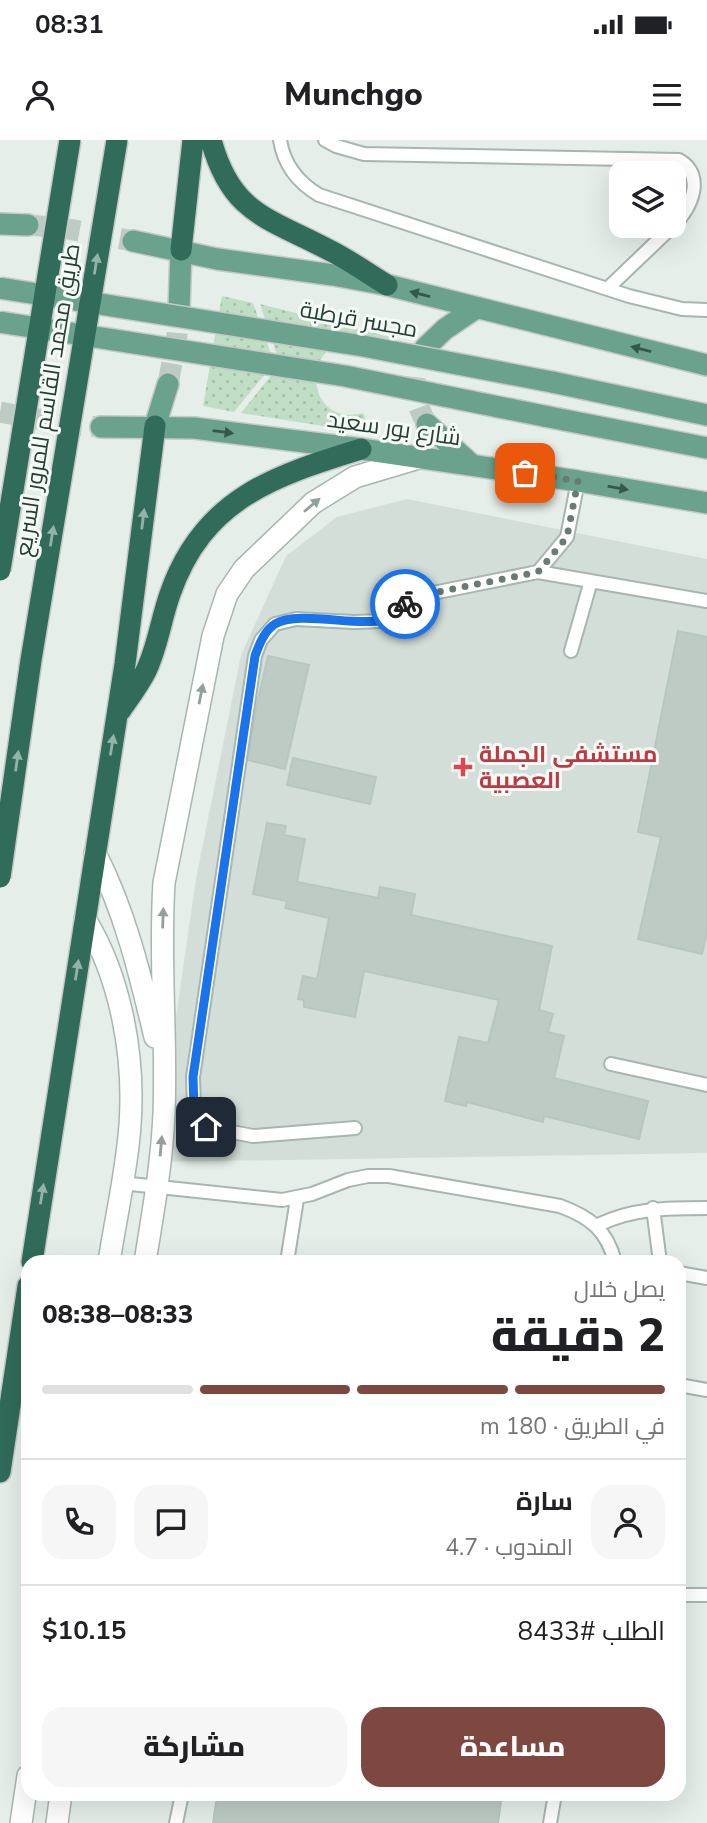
<!DOCTYPE html>
<html lang="ar">
<meta charset="utf-8">
<style>
body{margin:0;font-family:"Nunito Sans",Cairo,sans-serif;background:#f6f6f6;color:#202124;direction:rtl;height:100vh;display:flex;flex-direction:column;font-size:26px;white-space:nowrap}
*{box-sizing:border-box;margin:0}
p{font-size:23px;color:#757577}
.icon{flex:none;width:38px;height:38px;fill:none;stroke:currentColor;stroke-width:2;stroke-linecap:round;stroke-linejoin:round}
.map{position:relative;flex:1;overflow:hidden;direction:ltr}
.panel{position:absolute;left:21px;top:1115px;width:665px;height:546px;display:flex;flex-direction:column;background:#fff;border-radius:21px;box-shadow:0 7px 28px #0002;direction:rtl}
.panel>*{flex:none}
.buttons{position:absolute;left:609px;top:21px;display:grid;gap:14px}
.buttons a{display:grid;place-items:center;width:77px;height:77px;border-radius:14px;background:#fff;box-shadow:0 7px 28px #0002;font-size:35px}
.pin{position:absolute;display:grid;place-items:center;width:60px;height:60px;color:#fff;margin:-30px;border-radius:14px;box-shadow:0 4px 10px #0006}
.courier{position:absolute;display:grid;place-items:center;width:70px;height:70px;margin:-35px;border:5px solid #1a73e8;border-radius:50%;background:#fff;color:#222;box-shadow:0 2px 9px #0007}
.headline em{font-style:normal;font-weight:800}
.headline div{display:flex;flex-direction:column-reverse}
.headline{display:flex;align-items:center;justify-content:space-between;height:119px;padding:0 21px}
h1{font-size:46px;font-weight:800;line-height:52px}
.bar{display:grid;grid-template-columns:repeat(4,1fr);gap:10px 7px;align-content:center;height:84px;padding:0 21px}
.bar i{height:9px;border-radius:5px;background:#e0e0e0}
.bar .current{background:#7d4840}
.bar p{grid-column:span 4}
.line{display:flex;align-items:center;gap:18px;padding:0 21px;border-top:2px solid #e0e0e0}
.line div{flex:1}
.round{display:grid;place-items:center;flex:none;width:74px;height:74px;border-radius:21px;background:#f6f6f6}
.cta{display:flex;gap:14px;margin-top:auto;padding:14px 21px}
.cta a{flex:1;height:80px;border-radius:21px;background:#7d4840;color:#fff;font-size:28px;font-weight:800;line-height:80px;text-align:center}
.cta a+a{background:#f6f6f6;color:#202124}
.status{display:flex;justify-content:space-between;align-items:center;height:49px;padding:0 35px;background:#fff;direction:ltr}
.status svg{height:19px;fill:currentColor}
header{display:flex;justify-content:space-between;align-items:center;height:91px;padding:0 21px;background:#fff;font-size:32px;font-weight:800}
.map>svg:first-child{display:block}
</style>
<div class="status"><b>08:31</b><svg viewBox="0 0 49 12"><path d="M0 12V9h3v3zM5 12V6h3v6zM10 12V3h3v9zM15 12V0h3v12zM26 1h20v11H26zM47 4h2v5h-2z"/></svg></div>
<header><svg class="icon" aria-label="menu" viewBox="0 0 24 24"><path d="M4 6h16M4 12h16M4 18h16"/></svg>Munchgo<svg class="icon" aria-label="person" viewBox="0 0 24 24"><circle cx="12" cy="8" r="4"/><path d="M4 21q1-7 8-7t8 7"/></svg></header>
<div class="map">
<svg width="707" height="1683" viewBox="0 0 707 1683">
<defs>
<pattern id="grass-dots" width="8" height="8" patternUnits="userSpaceOnUse" patternTransform="scale(1.75)"><rect width="8" height="8" fill="#bfdec4"/><path d="M2 2h.1M6 6h.1" fill="none" stroke="#a4c0a9" stroke-width="1.8" stroke-linecap="round"/></pattern>
</defs>
<rect width="100%" height="100%" fill="#e5eee9"/>
<path fill="#d3ded8" d="M407,359l300,60v594l-552,9 41,-283 45,-224 45,-99 51,-39z"/>
<path fill="url(#grass-dots)" d="M222,156l31,7 21,60 -40,49 -31,-6z
M260,164l130,33 -9,5 -52,6c-27,30 -9,76 34,65l9,19 -30,-3 -101,-16 39,-49z"/>
<path fill="#bdcbc4" stroke="#b7c7bf" stroke-width="2" d="M678,491l29,6v294l-5,23 -64,-15 23,-102 -23,-5z
M268,516l41,9 -24,104 -37,-9 8,-52z
M293,618l83,19 -6,27 -83,-19z
M267,683l19,3 -2,9 21,4 -8,43 81,16 2,-11 35,7 -4,21 141,31 -13,64 14,4 -5,18 16,4 -10,42 94,23 -9,38 -95,-23 -1,6 -76,-20 -1,4 -21,-5 14,-64 29,6 11,-43 -135,-29 -9,46 -51,-10v-7l-6,-1 5,-23 14,3 12,-61 -44,-10 2,-7 -34,-7z
M227,1654h275l-4,29h-285l4,-27 10,1z"/>
<g fill="none" stroke-linecap="round" stroke-linejoin="round">
<path stroke="#becbc5" stroke-width="21" stroke-dasharray="21 10" stroke-linecap="butt" d="M28,85l35,3 70,13
M425,208c-15,26 -13,50 2,76
M168,244l9,-49 2,-25
M0,272l66,12 35,3"/>
<g stroke="#a7b6af" stroke-width="16">
<path id="service" d="M280,0c4,25 17,42 39,55l310,101 53,13 25,1
M325,0l11,6 28,8 315,6c27,15 12,49 -5,65
M607,149l66,-63
M538,432l169,29
M571,511l20,-70
M611,924l96,21
M355,988l-102,8 -47,-9 -12,-19 -1,-31 62,-421 6,-16 14,-16 21,-5 58,3 27,-1 19,-14 23,-12 115,-23 29,-35 11,-56
M121,1043l161,17 30,-6 36,-14 20,-4h21l171,30c30,11 47,24 55,56
M653,1068l7,54
M598,1085c35,-17 70,-17 109,-17
M287,1122l10,-63
M679,1133l28,5
M679,1245l28,5
M679,1455h28
M176,1683l6,-29
M550,1683l5,-29"/>
</g>
<g stroke="#a7b6af" stroke-width="24">
<path id="minor" d="M95,713c30,58 45,121 60,184
M85,779c36,59 50,137 45,206 -3,45 -14,91 -21,137
M145,1122c8,-50 17,-99 19,-149 3,-77 -5,-154 0,-230l49,-247 14,-42 17,-25 69,-66 42,-26 67,-20
M21,1683l7,-47
M57,1683l4,-29"/>
</g>
<g stroke="#c2c9c6" stroke-width="24">
<path id="primary" d="M0,84l28,1
M133,101l84,18 116,16 54,10 320,80
M179,170l2,-60
M425,208l20,-19 31,-21
M552,242l155,33
M544,276l163,32
M427,284l45,41
M155,286l13,-42
M101,287l93,1 167,21 217,32 129,22"/>
</g>
<g stroke="#c2c9c6" stroke-width="24">
<path id="motorway" d="M211,0c20,73 55,77 116,109 21,10 40,24 60,36
M181,110l12,-110
M120,571c9,-13 19,-26 26,-40 12,-25 15,-52 24,-77 33,-95 103,-118 191,-145
M32,1122l93,-598 30,-238
M0,1332l28,-186"/>
</g>
<use href="#service" stroke="#fff" stroke-width="12"/>
<use href="#minor" stroke="#fff" stroke-width="21"/>
<use href="#primary" stroke="#6ba28e" stroke-width="21"/>
<use href="#motorway" stroke="#316b59" stroke-width="21"/>
<g stroke="#c2c9c6" stroke-width="24" stroke-linecap="butt">
<path id="primary-bridge" d="M0,148l363,58 189,36
M0,182l345,54 199,40"/>
</g>
<g stroke="#c2c9c6" stroke-width="24" stroke-linecap="butt">
<path id="motorway-bridge" d="M0,430l70,-430
M0,737l31,-217 86,-520"/>
</g>
<use href="#primary-bridge" stroke="#6ba28e" stroke-width="21"/>
<use href="#motorway-bridge" stroke="#316b59" stroke-width="21"/>
</g>
<defs><path id="oneway-solid" d="M-6-.8H1V-3.2L6.5 0L1 3.2V.8H-6Z" transform="scale(1.75)"/></defs>
<g fill="#94b2a8">
<use href="#oneway-solid" transform="translate(96 124) rotate(-81)"/>
<use href="#oneway-solid" transform="translate(143 379) rotate(-83)"/>
<use href="#oneway-solid" transform="translate(52 396) rotate(-81)"/>
<use href="#oneway-solid" transform="translate(112 605) rotate(-81)"/>
<use href="#oneway-solid" transform="translate(17 621) rotate(-82)"/>
<use href="#oneway-solid" transform="translate(77 830) rotate(-81)"/>
<use href="#oneway-solid" transform="translate(42 1054) rotate(-81)"/>
</g>
<g fill="#36584b">
<use href="#oneway-solid" transform="translate(420 154) rotate(-166)"/>
<use href="#oneway-solid" transform="translate(641 209) rotate(-166)"/>
<use href="#oneway-solid" transform="translate(223 292) rotate(7)"/>
<use href="#oneway-solid" transform="translate(618 348) rotate(10)"/>
</g>
<g fill="#929f9a">
<use href="#oneway-solid" transform="translate(312 365) rotate(-40)"/>
<use href="#oneway-solid" transform="translate(201 554) rotate(-79)"/>
<use href="#oneway-solid" transform="translate(163 778) rotate(-88)"/>
<use href="#oneway-solid" transform="translate(161 1006) rotate(-85)"/>
</g>
<g fill="none" stroke-linecap="round" stroke-linejoin="round">
<path stroke="#687c74" stroke-width="7" stroke-dasharray="0 12.6" d="M405,464l18,-9 115,-23 29,-35 11,-56 -53,-8"/>
<path stroke="#1a73e8" stroke-width="9" d="M206,987l-12,-19 -1,-31 62,-421c4,-11 9,-25 20,-32 21,-13 76,1 102,-3 10,-1 19,-12 28,-17"/>
</g>
<path fill="#e0444e" stroke="#f6faf7" stroke-width="2.5" d="M459.5 616.5h7v7h7v7h-7v7h-7v-7h-7v-7h7z"/>
<g text-anchor="middle" stroke-width="6" stroke-linejoin="round" paint-order="stroke">
<g font-size="23" fill="#243f35" stroke="#f6faf7">
<text transform="translate(359 179) rotate(10)" y="8">مجسر قرطبة</text>
<text transform="translate(47 260) rotate(-81)" y="8">طريق محمد القاسم للمرور السريع</text>
<text transform="translate(394 288) rotate(8)" y="8">شارع بور سعيد</text>
</g>
<g font-size="23" font-weight="bold" fill="#be3a42" stroke="#f6faf7" text-anchor="start">
<text x="479" y="622">مستشفى الجملة<tspan x="479" dy="26">العصبية</tspan></text>
</g>
</g>
</svg>
<div class="buttons">
<a><svg class="icon" aria-label="layers" viewBox="0 0 24 24"><path d="M12 4l9 5-9 5-9-5zM3 14l9 5 9-5"/></svg></a>
</div>
<div class="pin" style="left:525px;top:333px;background:#ea580c"><svg class="icon" aria-label="bag" viewBox="0 0 24 24"><path d="M5 8h14l-1 12H6zM9 8a3 3 0 0 1 6 0"/></svg></div>
<div class="pin" style="left:206px;top:987px;background:#1f2937"><svg class="icon" aria-label="home" viewBox="0 0 24 24"><path d="M3 11l9-7 9 7M6 9v11h12V9"/></svg></div>
<div class="courier" style="left:405px;top:464px"><svg class="icon" aria-label="bike" viewBox="0 0 24 24"><circle cx="6" cy="16" r="4"/><circle cx="18" cy="16" r="4"/><path d="M6 16l4-8h5l3 8M10 8l3 8H6M13 5h3"/></svg></div>
<section class="panel">
<div class="headline"><div><h1>2 دقيقة</h1><p>يصل خلال</p></div><em>08:33–08:38</em></div>
<div class="bar"><i class="current"></i><i class="current"></i><i class="current"></i><i></i><p>في الطريق · 180 m</p></div>
<div class="line" style="height:126px"><a class="round"><svg class="icon" aria-label="person" viewBox="0 0 24 24"><circle cx="12" cy="8" r="4"/><path d="M4 21q1-7 8-7t8 7"/></svg></a><div><b>سارة</b><p>المندوب · 4.7</p></div><a class="round"><svg class="icon" aria-label="chat" viewBox="0 0 24 24"><path d="M4 5h16v11H9l-5 4z"/></svg></a><a class="round"><svg class="icon" aria-label="phone" viewBox="0 0 24 24"><path d="M5 4h4l2 5-3 2q2 4 5 5l2-3 5 2v4C11 20 4 13 5 4z"/></svg></a></div>
<div class="line" style="height:91px"><div>الطلب #8433</div><b>$10.15</b></div>
<div class="cta"><a>مساعدة</a><a>مشاركة</a></div>
</section>
</div>
